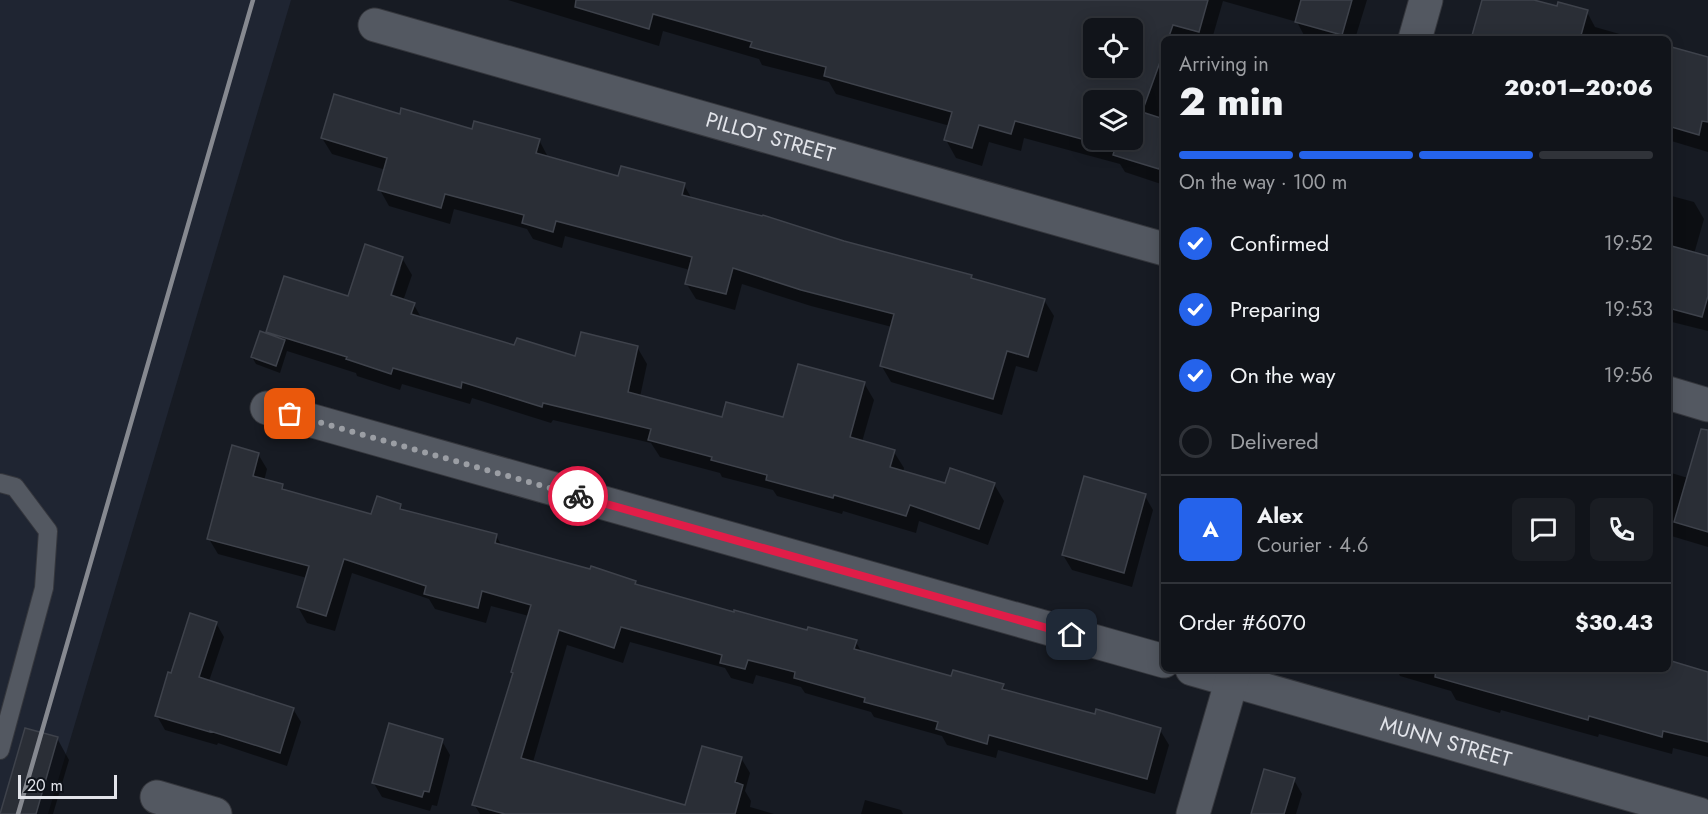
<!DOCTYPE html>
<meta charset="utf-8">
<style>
body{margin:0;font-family:Jost,sans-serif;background:#1a1d23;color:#f1f3f6;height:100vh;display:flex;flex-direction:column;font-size:22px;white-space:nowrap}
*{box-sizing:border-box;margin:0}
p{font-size:20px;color:#9c9ea2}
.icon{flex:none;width:33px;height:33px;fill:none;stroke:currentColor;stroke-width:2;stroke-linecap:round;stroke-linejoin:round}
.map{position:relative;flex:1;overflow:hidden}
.sheet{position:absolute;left:1161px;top:36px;width:510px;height:636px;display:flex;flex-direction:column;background:#11141a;border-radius:9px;box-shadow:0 3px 15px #0003,0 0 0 2px #303339}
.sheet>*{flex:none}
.controls{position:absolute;left:1083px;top:18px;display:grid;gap:12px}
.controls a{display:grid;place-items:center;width:60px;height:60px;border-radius:9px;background:#11141a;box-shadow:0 3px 15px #0003,0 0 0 2px #303339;font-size:30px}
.scale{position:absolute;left:18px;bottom:15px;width:99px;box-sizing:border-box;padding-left:6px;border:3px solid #e2e4ea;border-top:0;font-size:16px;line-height:21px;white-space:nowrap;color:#e2e4ea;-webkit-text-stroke:4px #0e1219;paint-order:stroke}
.pin{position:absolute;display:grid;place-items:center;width:51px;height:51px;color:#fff;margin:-26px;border-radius:12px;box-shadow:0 3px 9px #0006}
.courier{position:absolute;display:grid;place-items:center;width:60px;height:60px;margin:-30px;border:4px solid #e11d48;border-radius:50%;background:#fff;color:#222;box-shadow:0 2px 8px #0007}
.overview em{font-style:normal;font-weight:800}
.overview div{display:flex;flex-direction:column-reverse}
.overview{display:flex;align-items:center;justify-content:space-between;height:102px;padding:0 18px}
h1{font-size:39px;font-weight:800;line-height:45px}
.bar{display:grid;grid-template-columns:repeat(4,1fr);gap:9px 6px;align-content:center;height:72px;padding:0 18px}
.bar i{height:8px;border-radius:4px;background:#303339}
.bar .selected{background:#2563eb}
.bar p{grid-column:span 4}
.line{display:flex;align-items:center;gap:15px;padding:0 18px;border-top:2px solid #303339}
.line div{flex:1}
.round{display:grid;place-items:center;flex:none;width:63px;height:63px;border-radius:9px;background:#1a1d23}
ol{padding:0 18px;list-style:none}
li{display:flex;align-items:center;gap:18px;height:66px}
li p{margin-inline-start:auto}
li .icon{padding:6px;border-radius:50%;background:#2563eb;color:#fff;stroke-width:4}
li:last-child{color:#9c9ea2}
li i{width:33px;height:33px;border:3px solid #303339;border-radius:50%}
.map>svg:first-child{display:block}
</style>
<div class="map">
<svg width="1708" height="814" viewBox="0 0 1708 814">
<rect width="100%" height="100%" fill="#171b23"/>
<path fill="#1f2532" d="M0,0h291l-243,814h-48z"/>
<path fill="#0007" fill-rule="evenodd" d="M508,0h859l-12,39h-49l-9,-17 -74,-21 -11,38h-48v146l-39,-13 -5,-8 -96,-26 -3,13 -32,-9 -7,24 -26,-8 -10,-18 4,-14 -114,-32 -7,-12 -67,-17 -3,-6 -96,-28 -4,15zM1094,28h38v40h-38zM1094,100h38v40h-38z
M1484,0h44l30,8 29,4 8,15 42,12h-164z
M1668,48l40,11v93l-40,-12z
M401,116l72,14 66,10 9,17 71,21 65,7 8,14 279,78 2,3 71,20 10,16 -17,56 -21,-6 -14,49 -111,-33 -10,-17 11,-38 -81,-21 -69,-22 -7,26 -39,-11 -10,-16 4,-13 -125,-34 -3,12 -29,-9 -6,-10 -73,-20 -4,15 -61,-18 -9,-16 6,-20 -54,-16 -10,-16z
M1668,195l26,7 10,17 -10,35 14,4v73l-40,-10z
M402,258l10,17 -9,26 11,4 8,14 93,28 61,11 61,-11 10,17 -7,33 83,21 61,1 80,-36 10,17 -12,42 32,10 10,16 -1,4 43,13 48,-1 10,17 -16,44 -69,-24 -3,12 -73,-22 -1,3 -65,-18 -4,-6 -51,-13 -2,-4 -60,-16 -9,-14 -98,-23 -2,3 -79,-25 -2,6 -68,-20 -2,6 -43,-14 -1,-3 -69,-22 -7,22 -24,-9 -4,-7 19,-21 -3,-5 81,-33zM398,268h3l-11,34h-3z
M258,454l9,15 -3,12 18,4 3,6 87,25 28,-11 4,7 92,24 6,10 133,36 2,4 98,27 121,29 6,11 90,25 51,7 3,6 90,25 64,14 9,15 -14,49 -157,-44 -2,8 -49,-13 -5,-9 -68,-19 -3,-5 -66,-19 -4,-6 -45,-12 -3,9 -22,-6 -6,-10 -95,-26 -7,21 -56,-18 -34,117 153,45 55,-49 9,15 -5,18 6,10 -1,6 24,7h-294l-6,-10 40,-130 15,-58 -38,-10 -5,17 -51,-14 -6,-10 -77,-26 -17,58 -28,-8 -9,-16 9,-29 -89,-24 -9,-15z
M1668,472l20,6 20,-3v72l-40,-12z
M1164,488v25l-5,-8z
M1145,496l8,14 -21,77 -60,-17 -9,-15z
M216,623l8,14 -15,44 84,28 8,13 -14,44 -69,-23 -1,2 -52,-15 -8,-14 15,-41z
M1668,662l40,19v76l-35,-9 -1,6 -73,-20 -1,3 -97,-27 -1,3 -44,-13 -5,-9 -51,-15 -2,-4 -10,-3h32l33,10 1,-3 -23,-7h237z
M57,738l12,22 -16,54h-51z
M442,741l8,14 -13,51 -5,-1 -2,6 -48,-14 -9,-15z
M1294,780l8,14 -6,20h-43z
M865,800l36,10 2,4h-42z"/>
<path fill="#2a2e36" stroke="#3e424b" stroke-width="1.5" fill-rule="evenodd" d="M576,0h632l-9,32 -26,-7 -5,14h-4v12l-22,61 22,7v35l-5,15 -46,-14 2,-7 -100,-27 -4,13 -32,-9 -7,23 -28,-8 8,-28 -128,-36 2,-9 -76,-20 2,-5 -99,-28 -4,15 -74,-22zM1094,28h38v40h-38zM1094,100h38v40h-38z
M1301,0h51l-10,35 -47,-13z
M1482,0h52l23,6 1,-4 30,8 -8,29h-109z
M1668,46l40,11v65l-6,-1 -3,14 -31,-9z
M334,94l66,20 1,-6 71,21 2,-8 66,18 -4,14 82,23 3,-10 64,17 -3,12 80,21 1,-1 81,26 128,34 -1,3 74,21 -17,58 -21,-6 -14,48 -113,-33 14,-52 -93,-24 -68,-22 -7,26 -41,-10 7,-27 -136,-36 -3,11 -31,-9 2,-8 -79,-21 -4,14 -63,-18 9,-32 -66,-20z
M365,244l38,13 -12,38 24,8 -4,11 103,31 3,-7 58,18 6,-24 57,14 -10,46 94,25 4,-15 57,15 15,-53 67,18 -15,55 45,13 -5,17 55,16 5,-15 45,15 -16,46 -69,-24 -4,11 -72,-21 -1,3 -67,-18 1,-5 -56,-15 1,-3 -64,-17 3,-11 -108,-26 -1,4 -80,-25 -1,6 -68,-20 -2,6 -45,-15 1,-2 -81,-25 18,-56 64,20z
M1668,245l40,11v40l-6,21 -34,-9z
M260,331l25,9 -9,26 -25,-9z
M1701,429l7,1v102l-34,-10z
M232,445l27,8 -6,23 30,8 -1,5 89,25 6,-18 24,8 -1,5 97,25 -2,9 95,26 1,-3 45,15 -1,3 99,28v-2l73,20 1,-3 49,13 -3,9 97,27 2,-6 51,14 -2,5 93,25 1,-5 65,19 -14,51 -158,-44 -2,9 -51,-15 2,-7 -74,-20 1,-4 -71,-20 1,-6 -47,-12 -3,9 -25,-6 2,-8 -101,-28 -7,21 -55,-18 -38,128 164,47 17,-59 40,11 -7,25 8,3 -8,29h-230l-33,-9 41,-132 -2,-1 20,-67 -49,-14 -4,17 -54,-14 2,-8 -82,-27 -18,57 -29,-9 12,-41 -102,-27z
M1084,476l62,18 -22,79 -62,-18z
M190,613l27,9 -18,55 95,31 -14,45 -70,-22v1l-55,-16 13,-44 3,1z
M1668,660l40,12v70l-45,-11 -1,6 -73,-21 -1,4 -153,-43 1,-8h232z
M389,723l54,16 -14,53 -5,-1 -2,6 -50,-14z
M25,728l33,9 -22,77h-36z
M1264,769l31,9 -11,36h-33z"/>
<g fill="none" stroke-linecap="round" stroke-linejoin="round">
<g stroke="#35373d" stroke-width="20">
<path id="service" d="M0,483l15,4 33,44 -4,57 -44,162"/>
</g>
<g stroke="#35373d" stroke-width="35">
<g id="minor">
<path id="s1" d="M375,25l789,224"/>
<path d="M1415,39l11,-39"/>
<path d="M1668,393l40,12"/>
<path d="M267,408l897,253"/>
<path id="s2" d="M1192,669l507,145"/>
<path d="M157,797l58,17"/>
<path d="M1193,814l42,-145"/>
</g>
</g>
<use href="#service" stroke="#535861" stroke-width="18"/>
<use href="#minor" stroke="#535861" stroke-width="33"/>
<path stroke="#868990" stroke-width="4.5" d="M18,814l235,-814"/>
</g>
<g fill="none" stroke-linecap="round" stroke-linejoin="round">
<path stroke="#9b9ea4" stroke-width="6" stroke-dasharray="0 10.8" d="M290,414l288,82"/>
<path stroke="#e11d48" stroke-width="8" d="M578,496l494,139"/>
</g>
<g text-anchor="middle" stroke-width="4.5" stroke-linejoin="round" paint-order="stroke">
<g font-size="21" fill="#e2e4ea" stroke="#0e1219">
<text dy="7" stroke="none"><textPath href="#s1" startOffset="411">PILLOT STREET</textPath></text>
<text dy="7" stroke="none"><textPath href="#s2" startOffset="264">MUNN STREET</textPath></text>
</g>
</g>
</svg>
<div class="controls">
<a><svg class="icon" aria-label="locate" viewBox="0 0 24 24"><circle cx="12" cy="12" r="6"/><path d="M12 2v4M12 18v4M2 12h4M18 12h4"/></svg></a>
<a><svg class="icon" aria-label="layers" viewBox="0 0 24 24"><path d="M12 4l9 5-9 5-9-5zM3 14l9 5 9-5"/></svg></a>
</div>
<div class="scale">20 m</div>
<div class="pin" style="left:290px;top:414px;background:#ea580c"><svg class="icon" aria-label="bag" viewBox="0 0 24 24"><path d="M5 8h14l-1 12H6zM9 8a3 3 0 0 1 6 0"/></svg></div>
<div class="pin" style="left:1072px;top:635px;background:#1f2937"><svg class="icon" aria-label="home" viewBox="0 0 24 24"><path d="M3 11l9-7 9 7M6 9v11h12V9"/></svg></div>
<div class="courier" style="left:578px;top:496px"><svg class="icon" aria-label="bike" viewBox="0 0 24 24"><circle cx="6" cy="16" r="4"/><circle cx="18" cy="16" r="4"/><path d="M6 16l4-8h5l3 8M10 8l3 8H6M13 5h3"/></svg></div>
<section class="sheet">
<div class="overview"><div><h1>2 min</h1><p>Arriving in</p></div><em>20:01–20:06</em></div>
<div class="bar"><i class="selected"></i><i class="selected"></i><i class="selected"></i><i></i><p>On the way · 100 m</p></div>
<ol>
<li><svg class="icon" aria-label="check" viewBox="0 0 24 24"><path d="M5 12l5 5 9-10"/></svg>Confirmed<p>19:52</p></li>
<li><svg class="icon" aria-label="check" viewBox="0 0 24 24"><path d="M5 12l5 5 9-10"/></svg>Preparing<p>19:53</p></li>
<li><svg class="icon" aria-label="check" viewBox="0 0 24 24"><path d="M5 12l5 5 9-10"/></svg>On the way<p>19:56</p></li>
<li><i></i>Delivered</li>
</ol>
<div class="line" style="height:108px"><b class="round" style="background:#2563eb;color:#fff">A</b><div><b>Alex</b><p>Courier · 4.6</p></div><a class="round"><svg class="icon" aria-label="chat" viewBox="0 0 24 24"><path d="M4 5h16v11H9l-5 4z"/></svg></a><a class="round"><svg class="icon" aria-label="phone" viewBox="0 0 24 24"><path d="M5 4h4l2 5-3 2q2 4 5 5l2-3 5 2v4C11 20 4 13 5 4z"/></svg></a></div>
<div class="line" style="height:78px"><div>Order #6070</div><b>$30.43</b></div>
</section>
</div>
